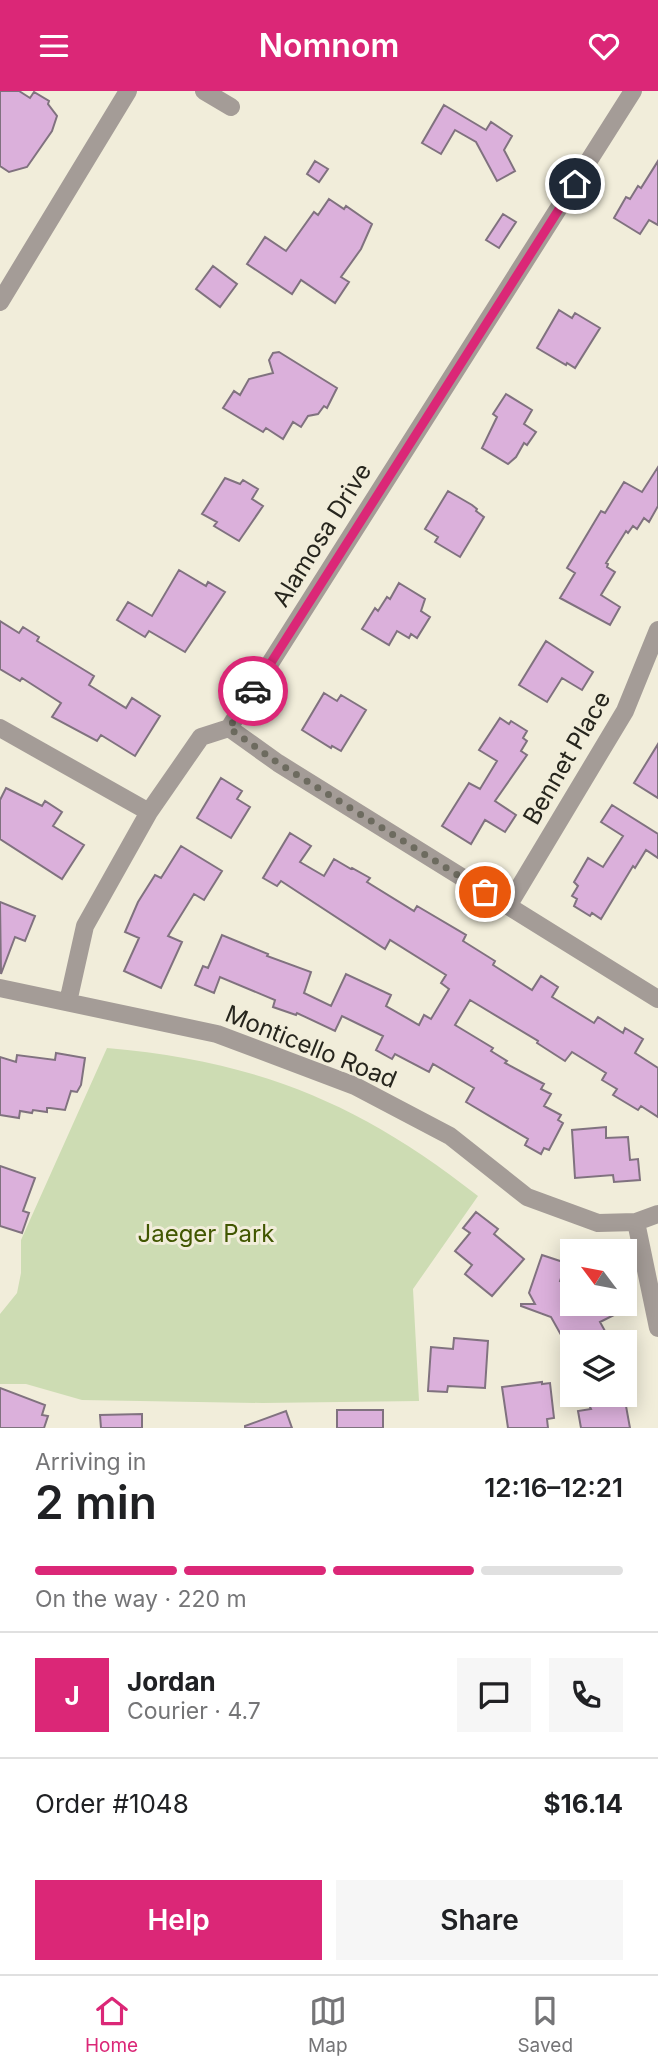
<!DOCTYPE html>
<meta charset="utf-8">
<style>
body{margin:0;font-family:Inter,sans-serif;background:#f6f6f6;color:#202124;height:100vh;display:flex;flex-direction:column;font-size:26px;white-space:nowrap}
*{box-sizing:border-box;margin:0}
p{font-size:23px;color:#757577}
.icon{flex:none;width:38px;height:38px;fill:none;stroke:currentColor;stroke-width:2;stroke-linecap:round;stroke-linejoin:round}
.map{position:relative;height:1337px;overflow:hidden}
.drawer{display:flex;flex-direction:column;background:#fff;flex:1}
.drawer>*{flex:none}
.needle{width:46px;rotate:302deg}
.fabs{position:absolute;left:560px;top:1148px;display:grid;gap:14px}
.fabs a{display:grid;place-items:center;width:77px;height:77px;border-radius:0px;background:#fff;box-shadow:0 4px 18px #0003;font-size:35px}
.pin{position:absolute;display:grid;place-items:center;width:60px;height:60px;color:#fff;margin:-30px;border:4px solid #fff;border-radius:50%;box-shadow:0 2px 7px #0007}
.courier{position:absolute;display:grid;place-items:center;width:70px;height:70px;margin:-35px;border:5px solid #db2777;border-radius:50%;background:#fff;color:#222;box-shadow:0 2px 9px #0007}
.overview em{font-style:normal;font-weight:600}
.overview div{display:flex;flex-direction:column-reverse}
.overview{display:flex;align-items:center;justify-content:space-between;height:119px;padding:0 35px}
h1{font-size:46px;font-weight:600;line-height:52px}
.bar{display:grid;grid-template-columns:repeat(4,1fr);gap:10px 7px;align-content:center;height:84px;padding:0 35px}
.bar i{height:9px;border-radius:5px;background:#e0e0e0}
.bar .current{background:#db2777}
.bar p{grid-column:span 4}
.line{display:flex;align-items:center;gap:18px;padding:0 35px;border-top:2px solid #e0e0e0}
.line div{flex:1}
.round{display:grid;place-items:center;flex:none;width:74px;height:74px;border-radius:0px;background:#f6f6f6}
.cta{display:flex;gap:14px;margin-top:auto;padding:14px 35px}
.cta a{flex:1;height:80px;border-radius:0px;background:#db2777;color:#fff;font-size:28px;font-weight:600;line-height:80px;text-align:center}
.cta a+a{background:#f6f6f6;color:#202124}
header{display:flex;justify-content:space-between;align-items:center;height:91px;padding:0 35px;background:#db2777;color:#fff;font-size:32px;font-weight:600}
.tab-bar{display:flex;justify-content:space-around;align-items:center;height:98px;border-top:2px solid #e0e0e0;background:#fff;font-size:19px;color:#757577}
.tab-bar a{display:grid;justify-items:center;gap:4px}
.tab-bar .current{color:#db2777}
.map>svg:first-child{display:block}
</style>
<header><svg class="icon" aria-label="menu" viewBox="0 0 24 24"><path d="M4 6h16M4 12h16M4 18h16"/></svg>Nomnom<svg class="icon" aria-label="heart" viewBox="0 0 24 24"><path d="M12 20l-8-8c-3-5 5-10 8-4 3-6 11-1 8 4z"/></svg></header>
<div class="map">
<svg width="658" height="1337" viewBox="0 0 658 1337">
<rect width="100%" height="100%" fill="#f1edda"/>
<path fill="#cddcb3" d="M107,957c150,13 253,55 371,148l-65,93 6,112 -157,2 -180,-3 -56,-16h-26v-70l17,-21 4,-20v-33z"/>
<path fill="#dbb0db" stroke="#80727f" stroke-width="2" d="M0,0h19l11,7 4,-6 15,9 -1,3 9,12 -5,15 -25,36 -18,5 -9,-6z
M444,14l42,25 5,-8 21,14 -8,14 11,21 -18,10 -21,-39 -21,-12 -14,24 -19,-11z
M315,70l13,8 -9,13 -12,-8z
M658,70v64l-9,-5 -9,14 -26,-16 12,-21 4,2 8,-13 3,2z
M329,108l15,10 2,-3 26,18 -11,25 -20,28 8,5 -14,21 -34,-23 -9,14 -45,-30 18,-27 21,14 28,-39 4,3z
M503,123l13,8 -17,26 -13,-8z
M213,175l24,18 -17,23 -24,-18z
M559,219l13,8 3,-5 25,15 -25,40 -8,-5 -1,2 -29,-17z
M279,261l58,36 -10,20 -3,-2 -6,8 -10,2 -7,11 -8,-5 -10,17 -17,-11 -3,4 -40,-24 11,-17 6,4 9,-16 24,-6 -4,-13 4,-7z
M506,303l26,16 -8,14 12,8 -9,13 -3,-2 -8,14 -8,7 -26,-16 15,-31 -4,-3z
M658,376v39l-9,16 -5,-4 -7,11 -4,-3 -5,7 -2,-2 -20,32 2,1 -1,3 8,5 -14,23 19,12 -10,18 -50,-27 15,-25 -8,-5 34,-57 4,2 19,-31 18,10z
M225,387l15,6 3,-4 15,9 -6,10 11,7 -24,35 -25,-15 3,-4 -15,-8z
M448,400l24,14 5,4 -1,2 8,6 -24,40 -25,-15 3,-5 -13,-8z
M179,479l27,16 2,-4 17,10 -40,60 -36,-21 -4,6 -28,-17 11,-18 24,14z
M399,492l26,16 -4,12 9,6 -13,21 -6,-4 -2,4 -12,-7 -8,14 -27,-16 13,-21 3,3 9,-14 3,2z
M0,530l19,12 4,-6 16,10 -2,4 57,35 -5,9 37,23 6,-10 28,18 -25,40 -34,-21 -4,6 -45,-24 9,-14 -39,-25 -2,3 -20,-12z
M546,550l47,31 -11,18 -20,-12 -15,24 -28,-17z
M324,602l13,8 4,-6 25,15 -25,41 -9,-5 -1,2 -29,-18z
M500,627l9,6 2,-3 16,10 -4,7 4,3 -6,10 6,4 -32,46 21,14 -11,17 -20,-12 -14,24 -29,-18 27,-43 11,6 17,-28 -18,-11z
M658,653v54l-24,-15z
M221,687l21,13 -5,8 13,8 -19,31 -34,-20z
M6,697l36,18 3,-5 17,11 -9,14 31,19 -22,34 -62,-40v-39z
M612,714l46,29v24l-12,-8 -11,18 -2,-2 -32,53 -9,-6 -2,3 -16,-10 3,-7 -5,-3 6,-10 -4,-4 14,-24 15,9 20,-31 -22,-14z
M290,742l21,13 -11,16 24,14 10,-17 17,10 1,-1 18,10 -3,4 47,29 3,-5 49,29 -3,6 32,20 -2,4 39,25 9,-14 17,11 -6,10 42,26 4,-6 25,16 2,-5 18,11 -8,14 23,15v49l-17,-11 -3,4 -25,-15 4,-6 -15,-9 4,-7 -34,-21 -7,9 -28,-18 1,-2 -68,-41 -15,25 38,23 -2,3 16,10 -2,2 39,21 -3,5 10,5 -7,12 17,9 -3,5 5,3 -14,27 -5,-2 -3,6 -16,-9 3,-6 -62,-37 8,-14 -41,-24 -4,8 -34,-18 -3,5 -16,-9 7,-14 -41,-20 -7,15 -38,-18 -1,2 -23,-8 2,-7 -55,-23 -6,16 -19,-8 8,-19 5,2 14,-33 46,19 -1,2 44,16 -7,21 27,13 15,-32 45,21 -5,11 33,19 5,-10 7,4 18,-30 -8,-6 5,-8 -56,-35 -5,9 -104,-68 -4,5 -14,-8z
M181,755l41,25 -18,29 -10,-6 -26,42 14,6 -21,46 -37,-17 15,-33 -14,-6 13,-30 17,-27 6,3z
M0,811l35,14 -10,25 -10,-4 -14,37z
M56,962l29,5 -4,27 -4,7 -6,-1 -6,19 -15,-2h-3v4l-14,-2 -1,3 -12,-2 -1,7 -19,-3v-58l16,5 1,-7 38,5z
M606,1036v11l22,-1 2,23 8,-1 2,21 -26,2 -1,-7 -38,3 -3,-48z
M0,1075l35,12 -12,33 6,2 -7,20 -22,-7z
M476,1121l22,17 -4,5 30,25 -32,37 -27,-22 7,-9 -17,-14 15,-18 -7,-5z
M542,1164l24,8 -6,18 9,3 -7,20h46l6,11 -14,7 11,20h-46l-14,-25 -30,-11v-2h14l-6,-11z
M454,1247l34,3 -3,47 -37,-2 -1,6 -19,-1 3,-44 22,2z
M542,1291v2l8,-1 4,35 -7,1 1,9h-40l-6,-41z
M0,1297l45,17 -3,10 6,1 -4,12h-44z
M584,1304h40l6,33h-49l-3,-17 13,-2z
M337,1319h46v18h-46z
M286,1320l6,17h-47v-2z
M142,1323v14h-41l-1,-13z"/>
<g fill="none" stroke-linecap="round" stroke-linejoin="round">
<path stroke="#a49c97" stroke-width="18" d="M204,0l27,16
M0,211l128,-211
M0,637l149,84
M229,637l49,35 380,236
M508,815l117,-195 33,-81
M0,897l217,46 138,52 95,50 77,61 71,26 38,-1 22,-8
M68,911l17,-76 64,-114 52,-75 28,-9 404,-637
M636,1131l22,106"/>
</g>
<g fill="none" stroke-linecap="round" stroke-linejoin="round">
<path stroke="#6d6b5f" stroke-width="7" stroke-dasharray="0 12.6" d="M253,600l-24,37 49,35 207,129"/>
<path stroke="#db2777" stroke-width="9" d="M253,600l322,-507"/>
</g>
<g text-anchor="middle" stroke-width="6" stroke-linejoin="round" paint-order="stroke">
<g font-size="24" fill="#26251d" stroke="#f1edda">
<text transform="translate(322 444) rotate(-58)" y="8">Alamosa Drive</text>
<text transform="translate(567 667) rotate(-60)" y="8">Bennet Place</text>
<text transform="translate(311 956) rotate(22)" y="8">Monticello Road</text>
</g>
<g font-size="24" fill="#415600" stroke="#f1edda">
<text x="206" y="1151">Jaeger Park</text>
</g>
</g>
</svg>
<div class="fabs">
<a><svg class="needle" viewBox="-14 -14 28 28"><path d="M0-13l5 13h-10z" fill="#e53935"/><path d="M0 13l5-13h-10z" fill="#757577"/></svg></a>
<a><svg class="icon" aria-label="layers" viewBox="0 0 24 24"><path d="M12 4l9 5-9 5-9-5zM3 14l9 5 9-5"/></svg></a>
</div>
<div class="pin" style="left:485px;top:801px;background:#ea580c"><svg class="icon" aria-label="bag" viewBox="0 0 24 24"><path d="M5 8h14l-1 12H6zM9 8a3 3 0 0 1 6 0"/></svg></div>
<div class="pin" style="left:575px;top:93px;background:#1f2937"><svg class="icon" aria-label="home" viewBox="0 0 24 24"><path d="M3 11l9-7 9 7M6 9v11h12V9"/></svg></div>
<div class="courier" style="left:253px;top:600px"><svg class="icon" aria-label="car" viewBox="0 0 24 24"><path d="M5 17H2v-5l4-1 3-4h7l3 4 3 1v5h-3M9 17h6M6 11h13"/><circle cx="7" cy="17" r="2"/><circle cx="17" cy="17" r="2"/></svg></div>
</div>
<section class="drawer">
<div class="overview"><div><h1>2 min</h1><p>Arriving in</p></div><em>12:16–12:21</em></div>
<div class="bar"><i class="current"></i><i class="current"></i><i class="current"></i><i></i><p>On the way · 220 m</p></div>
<div class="line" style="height:126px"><b class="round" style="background:#db2777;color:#fff">J</b><div><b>Jordan</b><p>Courier · 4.7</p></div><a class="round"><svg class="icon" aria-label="chat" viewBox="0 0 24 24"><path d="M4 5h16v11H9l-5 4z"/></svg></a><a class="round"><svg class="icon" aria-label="phone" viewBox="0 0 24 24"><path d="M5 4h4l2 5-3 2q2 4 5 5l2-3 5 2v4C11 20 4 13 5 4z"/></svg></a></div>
<div class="line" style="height:91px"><div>Order #1048</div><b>$16.14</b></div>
<div class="cta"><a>Help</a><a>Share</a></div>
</section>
<nav class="tab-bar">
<a class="current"><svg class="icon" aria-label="home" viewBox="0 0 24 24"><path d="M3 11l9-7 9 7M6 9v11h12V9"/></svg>Home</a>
<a><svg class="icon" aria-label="map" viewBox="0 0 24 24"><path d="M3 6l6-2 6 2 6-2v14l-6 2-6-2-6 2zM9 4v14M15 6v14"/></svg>Map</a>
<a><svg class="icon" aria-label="saved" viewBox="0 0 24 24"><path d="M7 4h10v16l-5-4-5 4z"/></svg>Saved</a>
</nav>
